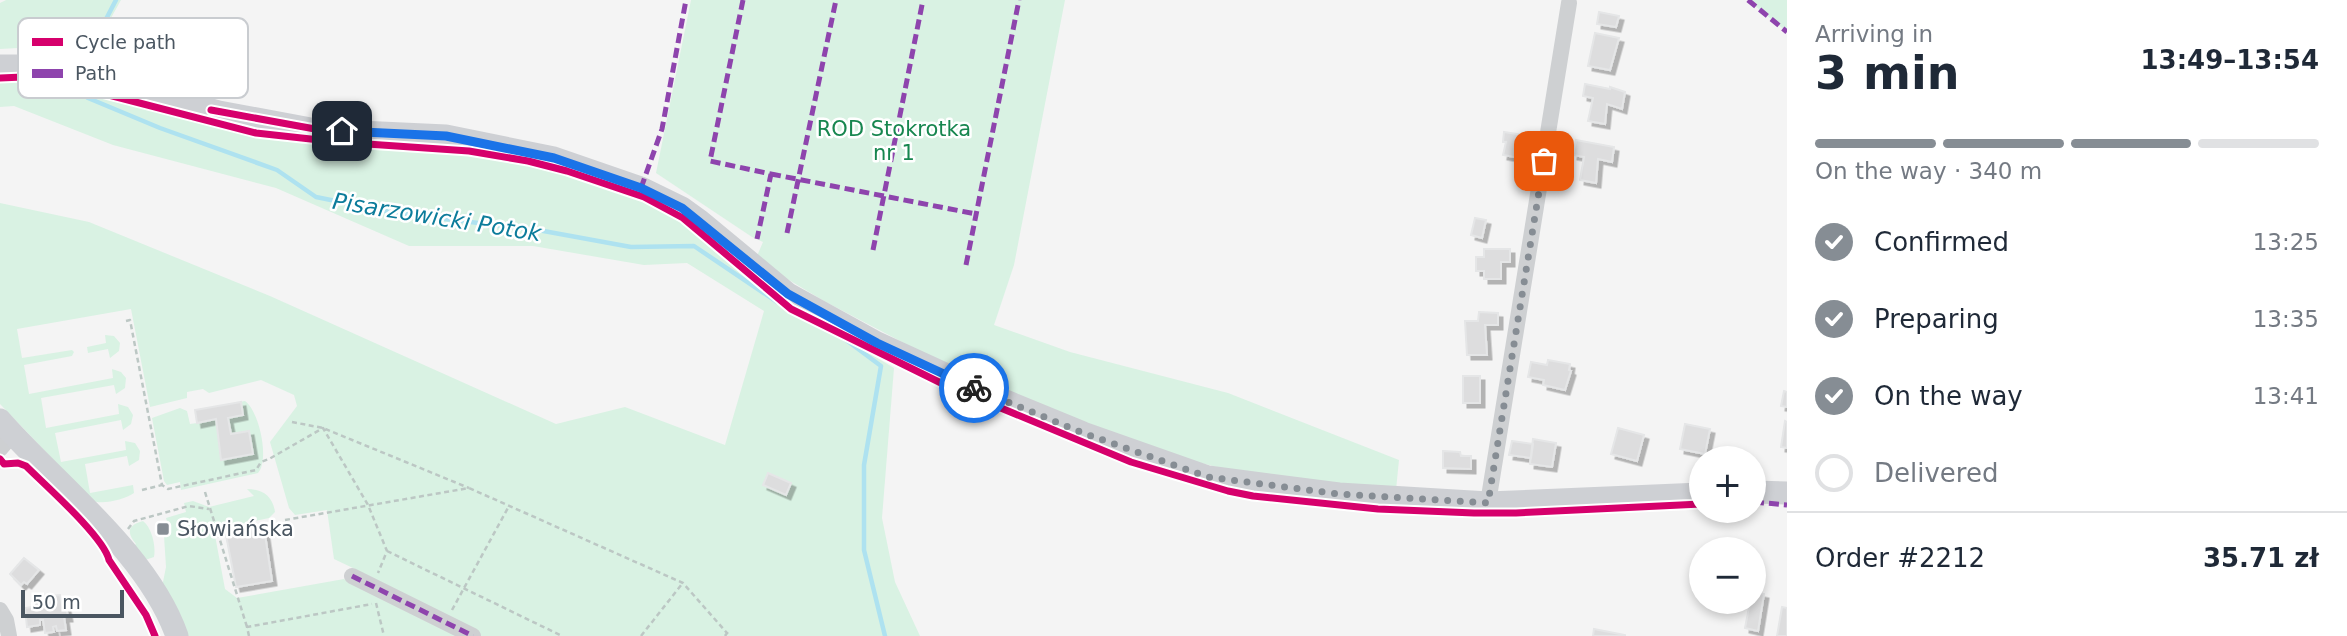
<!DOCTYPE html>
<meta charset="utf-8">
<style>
body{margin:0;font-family:"DejaVu Sans",sans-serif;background:#f2f2f3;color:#1f2937;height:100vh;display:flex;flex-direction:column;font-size:26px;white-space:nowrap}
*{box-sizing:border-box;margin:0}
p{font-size:23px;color:#747a83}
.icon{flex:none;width:38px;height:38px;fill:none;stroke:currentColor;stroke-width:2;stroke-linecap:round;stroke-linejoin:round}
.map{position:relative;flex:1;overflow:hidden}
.details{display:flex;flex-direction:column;background:#fff;width:560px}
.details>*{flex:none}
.tools{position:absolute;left:1689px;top:446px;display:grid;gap:14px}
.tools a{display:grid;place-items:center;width:77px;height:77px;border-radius:50%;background:#fff;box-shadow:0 4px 10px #0003;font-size:35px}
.scale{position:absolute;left:21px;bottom:18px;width:103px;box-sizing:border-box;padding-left:7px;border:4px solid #4a5661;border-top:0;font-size:19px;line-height:24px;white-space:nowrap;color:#4a5661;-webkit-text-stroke:5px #fff;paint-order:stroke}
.pin{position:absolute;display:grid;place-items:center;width:60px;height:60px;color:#fff;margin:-30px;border-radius:14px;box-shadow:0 4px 10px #0006}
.courier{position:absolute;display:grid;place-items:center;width:70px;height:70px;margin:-35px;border:5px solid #1a73e8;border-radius:50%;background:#fff;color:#222;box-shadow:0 2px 9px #0007}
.summary em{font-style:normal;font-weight:600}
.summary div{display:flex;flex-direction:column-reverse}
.summary{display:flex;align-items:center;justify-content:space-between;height:119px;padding:0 28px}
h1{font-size:46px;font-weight:600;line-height:52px}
.bar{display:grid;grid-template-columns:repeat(4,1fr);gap:10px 7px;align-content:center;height:84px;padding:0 28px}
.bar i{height:9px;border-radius:5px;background:#e0e1e3}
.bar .current{background:#868d94}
.bar p{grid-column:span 4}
.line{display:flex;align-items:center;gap:18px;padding:0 28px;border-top:2px solid #e0e1e3}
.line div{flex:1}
ol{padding:0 28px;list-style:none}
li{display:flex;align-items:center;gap:21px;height:77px}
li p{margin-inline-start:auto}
li .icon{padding:7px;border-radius:50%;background:#868d94;color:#fff;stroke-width:4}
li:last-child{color:#747a83}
li i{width:38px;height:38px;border:4px solid #e0e1e3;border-radius:50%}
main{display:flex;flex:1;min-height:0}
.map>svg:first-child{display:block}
</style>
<main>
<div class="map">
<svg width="1787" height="636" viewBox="0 0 1787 636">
<defs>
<filter id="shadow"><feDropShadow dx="4.5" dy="4.5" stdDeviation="0" flood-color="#0004"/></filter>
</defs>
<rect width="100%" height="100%" fill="#f4f4f4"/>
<path fill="#d9f2e3" d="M6,0h115l-35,63 -68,-15 -18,1v-46z
M691,0h374l-51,265 -20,60 76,27 158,41 171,67 -3,30 -163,-19 -56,-14 -129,-48 -125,-56 -99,-52 -45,-27 -22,-18 6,-14 -11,-5 -96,-64z
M1748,0h39v32z
M0,75l51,3 381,67 135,26 77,26 39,21 108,91 84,42 -1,5 20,12 -12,150 13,64 25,54h-733l-25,-49 4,-20 -2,-31 2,-7 3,-1 -3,-10 20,-6 -2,-9 9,-2 16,6 45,-11 -7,-7c15,0 26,7 28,23l-6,6 -55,12 11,59 12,9 107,-19 5,3 6,-13 -21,-10 -7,-49 -32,5 -6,-7 -19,-66 27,-36 -3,-11 -33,-15 -52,13 -6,-4 -16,3v6l-37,9 -19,-98 -114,20 5,29 50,-8 2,2 -2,4 -48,9 5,29 84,-16 -1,-9 9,3 5,6 -1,10 -9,6 -2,-9 -73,13 5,30 73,-14 -1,-10 10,3 5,8 -2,9 -8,6 -2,-10 -66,13 6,29 65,-12 -1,-9 10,2 5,8 -1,9 -10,6 -2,-10 -42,8 5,29 43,-8 1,8c-9,6 -30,12 -41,8l-93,-97v-201l89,19 181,74 286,128 69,-17 100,38 39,-134 -77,-48 -43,2 -111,-19h-124l-133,-58 -163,-43 -99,-39 -14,1z
M105,335l9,1 6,7 -1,8 -9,7 -2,-9 -20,4 -1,-6 19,-4z
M245,401c14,10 25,58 13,72l-77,17 -1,-8 -13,3 -3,-4 -12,-63 28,-10 7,3 3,13 7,-1 -2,-13z
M143,521c9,7 13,25 11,36l-12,4 -11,-13 5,-4c-10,-12 -8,-19 7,-23z"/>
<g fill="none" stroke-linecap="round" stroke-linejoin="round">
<path stroke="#aee2f0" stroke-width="4.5" d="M80,69l36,-69
M76,84v3l12,11 72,30 117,42 39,27 79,16 143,17 93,17 63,-1 83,56
M791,309l24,13
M838,334l43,32 -17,99v85l21,86"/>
</g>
<path fill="#ddddde" stroke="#e5e6e7" stroke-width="2" filter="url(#shadow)" d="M1599,12l20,4 -3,11 -19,-3z
M1595,33l24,5 -9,32 -22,-4z
M1585,84l25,5v-2l15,5 -3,17 -15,-5 -2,20 -17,-3 5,-23 -10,-2z
M1504,132l28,4 -1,9 -3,-1 -2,15 -23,-4 3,-13h-3z
M1576,140l38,7 -2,15 -14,-3 -2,24 -16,-3 4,-23 -11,-2z
M1475,218l11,2 -4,18 -11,-3z
M1484,249h26v13h-9v17h-17v-8h-8v-14h8z
M1479,312l19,1v12h-13l2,30h-20l-2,-34h13z
M1548,360l22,4 -1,6 2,1 -6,19 -22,-5 1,-5 -16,-3 3,-15 16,3z
M1463,376h17v27h-17z
M1784,391l3,1v15l-6,-1z
M241,402l2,13 -15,3 3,16 18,-3 4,23 -32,6 -5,-41 -19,4 -2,-13z
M1785,421l2,1v26l-6,-1z
M1685,424l25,5 -5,25 -25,-5z
M1618,428l26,7 -7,26 -26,-7z
M1533,439l23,4 -4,24 -22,-3z
M1512,441l21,3 -2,14 -22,-3z
M1443,451l17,1 1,4h10v13l-28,-1z
M768,473l23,10 -5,12 -23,-10z
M264,528l8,53 -36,6 -10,-52z
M24,558l15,12 -12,14 -3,-2 -3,3 -11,-11z
M1754,592l10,2 -6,37 -13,-3 5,-26h4z
M60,595l3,13 3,-1 2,10h-4l2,13 -9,1 -1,-5 -3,1 1,5 -9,1 -2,-13h-3v5l-13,2 -2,-19 7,-1v-4l8,-2 -1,-3 9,-2 1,5 3,-1v-4z
M1782,607l5,1v28h-10z
M1594,629l31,6v1h-32z"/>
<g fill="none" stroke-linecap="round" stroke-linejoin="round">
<path stroke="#bcc7c4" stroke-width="2.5" stroke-dasharray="5 3.5" stroke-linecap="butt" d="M126,321l4,-1 32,165 6,4 88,-19 5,-8 8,-3 54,-31 45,77 19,46 -9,22
M292,422l31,6 146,60
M142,490l20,-5
M205,492l42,135
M285,520l184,-32 214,95 44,50
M128,529l6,-8 55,-15 20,3
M387,551l175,85
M376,603l8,33
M452,610l57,-104
M249,636l-2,-9 125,-23
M641,636l41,-52
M725,636l2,-3 3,3"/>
<path stroke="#ced0d2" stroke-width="16" d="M0,449l13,-15
M1488,503l81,-500
M352,576l121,60
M0,610l6,10 3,16"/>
<path stroke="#ced0d4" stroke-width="23" d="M0,66h32l93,20 94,26 97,18 130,6 108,22 87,30 41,20 18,13 88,73 89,49 109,50 97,40 125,44 131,17 149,9 213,-9
M0,420c57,65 148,133 177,216
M1754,492l33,1"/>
<path stroke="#8e44ad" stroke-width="5" stroke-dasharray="10 5" stroke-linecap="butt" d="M743,0l-33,161 61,13 -14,65
M1748,0l39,32
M771,174l205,40
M641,188l21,-59 24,-129
M787,233l49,-233
M873,250l50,-250
M966,265l53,-265
M1754,502l33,3
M352,576l121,60"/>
<g stroke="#fff" stroke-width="11">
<path id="cycleway" d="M0,78l23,-1 43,7 190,49 82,9 131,9 59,10 39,10 77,26 39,21 108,91 152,75 188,78 97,29 25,5 125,13 96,4h42l185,-9
M211,110l104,19
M0,459l4,5 14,-1 8,3c19,19 78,71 83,94l37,55 9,21"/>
</g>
<use href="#cycleway" stroke="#d6006c" stroke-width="7"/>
</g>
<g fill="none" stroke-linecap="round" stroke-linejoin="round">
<path stroke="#868d94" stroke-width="7" stroke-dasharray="0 12.6" d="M974,388l109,45 125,44 131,17 149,9 56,-342"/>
<path stroke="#1a73e8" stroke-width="9" d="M342,131l104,5 108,22 87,30 41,20 106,86 89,49 97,45"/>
</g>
<rect fill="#868d94" stroke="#fff" stroke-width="2.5" x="156" y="522" width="14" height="14" rx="3.5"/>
<g text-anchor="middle" stroke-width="5" stroke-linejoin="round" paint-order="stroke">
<g font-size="21" fill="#17864f" stroke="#fff">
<text x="894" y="136">ROD Stokrotka<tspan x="894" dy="24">nr 1</tspan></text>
</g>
<g font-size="21" fill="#4a5661" stroke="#fff" text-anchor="start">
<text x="177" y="536">Słowiańska</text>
</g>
<g font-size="23" font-style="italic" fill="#0c7c9b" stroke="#fff">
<text transform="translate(437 217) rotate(9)" y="8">Pisarzowicki Potok</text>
</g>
</g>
<rect x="18" y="18" width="230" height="80" rx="10" fill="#fff" stroke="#c9ccd0" stroke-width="2"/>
<rect x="32" y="38" width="31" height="8" fill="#d6006c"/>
<rect x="32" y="69" width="31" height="9" fill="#8e44ad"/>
<g font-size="19" fill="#4a5661">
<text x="75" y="49">Cycle path</text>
<text x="75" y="80">Path</text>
</g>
</svg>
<div class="tools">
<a>+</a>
<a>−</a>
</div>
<div class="scale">50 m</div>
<div class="pin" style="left:1544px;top:161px;background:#ea580c"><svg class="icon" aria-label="bag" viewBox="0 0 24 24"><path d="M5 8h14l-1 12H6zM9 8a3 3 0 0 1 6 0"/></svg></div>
<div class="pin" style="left:342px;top:131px;background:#1f2937"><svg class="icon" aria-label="home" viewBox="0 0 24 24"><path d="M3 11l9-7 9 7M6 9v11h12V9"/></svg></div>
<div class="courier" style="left:974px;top:388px"><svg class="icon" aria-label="bike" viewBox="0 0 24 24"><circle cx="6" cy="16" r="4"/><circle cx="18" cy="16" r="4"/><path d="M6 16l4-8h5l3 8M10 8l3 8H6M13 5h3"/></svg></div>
</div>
<section class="details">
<div class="summary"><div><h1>3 min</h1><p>Arriving in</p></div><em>13:49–13:54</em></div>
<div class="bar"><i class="current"></i><i class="current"></i><i class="current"></i><i></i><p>On the way · 340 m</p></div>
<ol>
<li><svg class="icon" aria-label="check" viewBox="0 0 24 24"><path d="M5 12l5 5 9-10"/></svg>Confirmed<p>13:25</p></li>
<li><svg class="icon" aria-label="check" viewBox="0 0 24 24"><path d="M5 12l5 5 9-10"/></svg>Preparing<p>13:35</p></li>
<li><svg class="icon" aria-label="check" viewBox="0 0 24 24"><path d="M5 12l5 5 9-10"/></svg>On the way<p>13:41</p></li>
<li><i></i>Delivered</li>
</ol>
<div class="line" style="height:91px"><div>Order #2212</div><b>35.71 zł</b></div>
</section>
</main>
